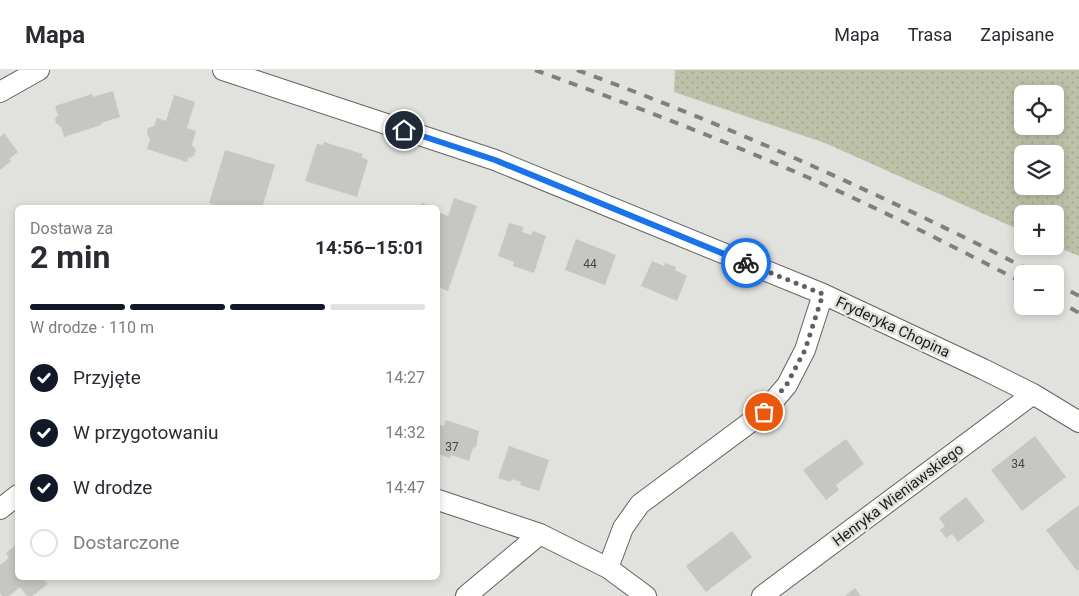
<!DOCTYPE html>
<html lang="pl">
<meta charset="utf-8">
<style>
body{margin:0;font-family:Roboto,sans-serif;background:#f7f7f7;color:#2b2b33;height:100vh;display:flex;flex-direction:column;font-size:19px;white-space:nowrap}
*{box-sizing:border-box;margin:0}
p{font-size:16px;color:#7c7c81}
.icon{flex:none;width:28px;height:28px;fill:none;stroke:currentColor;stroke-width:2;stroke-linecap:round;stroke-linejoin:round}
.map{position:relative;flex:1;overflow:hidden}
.sheet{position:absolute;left:15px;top:135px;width:425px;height:375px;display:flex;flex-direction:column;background:#fff;border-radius:8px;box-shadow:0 2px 8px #0003}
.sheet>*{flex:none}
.buttons{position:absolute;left:1014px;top:15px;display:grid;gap:10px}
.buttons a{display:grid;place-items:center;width:50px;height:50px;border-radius:8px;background:#fff;box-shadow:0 2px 8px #0003;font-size:25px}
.pin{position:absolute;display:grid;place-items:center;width:42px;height:42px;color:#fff;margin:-21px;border:2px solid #fff;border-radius:50%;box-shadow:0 1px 5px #0007}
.courier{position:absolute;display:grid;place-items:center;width:50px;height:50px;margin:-25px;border:4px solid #1a73e8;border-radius:50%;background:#fff;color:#222;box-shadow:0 1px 6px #0007}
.headline em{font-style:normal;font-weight:700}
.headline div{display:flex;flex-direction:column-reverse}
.headline{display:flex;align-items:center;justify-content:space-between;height:85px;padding:0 15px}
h1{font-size:32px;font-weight:700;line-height:38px}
.bar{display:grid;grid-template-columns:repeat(4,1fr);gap:8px 5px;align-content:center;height:60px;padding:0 15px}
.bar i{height:6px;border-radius:4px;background:#e1e1e2}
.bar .current{background:#111827}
.bar p{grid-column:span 4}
ol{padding:0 15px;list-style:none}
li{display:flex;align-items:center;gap:15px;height:55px}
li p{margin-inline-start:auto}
li .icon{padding:5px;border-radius:50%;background:#111827;color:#fff;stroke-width:4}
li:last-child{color:#7c7c81}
li i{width:28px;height:28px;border:2px solid #e1e1e2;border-radius:50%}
header{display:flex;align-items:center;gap:30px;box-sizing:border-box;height:70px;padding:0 25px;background:#fff;border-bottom:1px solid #e1e1e2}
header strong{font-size:24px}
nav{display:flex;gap:28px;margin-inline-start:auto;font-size:18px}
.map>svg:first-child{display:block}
</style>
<header>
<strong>Mapa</strong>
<nav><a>Mapa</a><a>Trasa</a><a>Zapisane</a></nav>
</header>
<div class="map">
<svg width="1079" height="526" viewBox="0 0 1079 526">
<defs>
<pattern id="green-dots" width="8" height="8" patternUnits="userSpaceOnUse" patternTransform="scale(1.25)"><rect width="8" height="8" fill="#bdc1a8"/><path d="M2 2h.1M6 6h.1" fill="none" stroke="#a2a590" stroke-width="1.8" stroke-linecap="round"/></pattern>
</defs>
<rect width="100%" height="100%" fill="#e1e1dd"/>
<path fill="url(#green-dots)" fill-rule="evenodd" d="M675,0h404v186l-24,-10v-32h-33v17l-197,-88 -151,-51zM1022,24h33v32h-33zM1022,84h33v32h-33z"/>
<path fill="#c6c7c3" d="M113,21l7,26 -19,6v2l-37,12 -3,-10 -5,-4 -1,-4 3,-4 -3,-9 37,-12 1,3z
M174,25l21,7 -8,26 9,3 -4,14 4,5 -2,6 -6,2 -1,4 -40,-13 3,-10 -3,-5 1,-6 6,-2 3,-8 9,3z
M4,63l14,19 -9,7 2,2 -11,9v-33z
M324,72l39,12 -2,3 7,3 -11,37 -52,-16 12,-37 6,1z
M225,80l50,15 -13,43h-39l-14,-5z
M454,128l23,8 -29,85 -10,-4v-75l10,4z
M422,133l10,4v1h-12z
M509,153l14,4 -1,5 9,3 2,-4 13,5 -12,37 -21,-7 1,-4 -16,-6z
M576,169l40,16 -11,30 -40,-15z
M652,191l12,5 1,-3 11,4 -1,3 12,6 -10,25 -36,-15z
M446,350l33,11 -3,16 -3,1 -4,13 -18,-6 -1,3 -12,-4v-30l6,2z
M1035,366l31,41 -44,34 -31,-41z
M846,369l18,25 -28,21 3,5 -13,10 -23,-30z
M509,376l40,14 -10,31 -19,-6 1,-3 -9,-3 -1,3 -13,-4z
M966,427l19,24 -27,21 -6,-8 -6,4 -6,-8 5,-4 -6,-8z
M1079,435v64l-2,2 -31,-41z
M732,461l20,26 -46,35 -20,-26z
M17,474l1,34h24l6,6 -16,12h-5l-7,-9 -11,9h-7l-2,-3v-28l9,-7 -3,-5z
M855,518l6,8h-16z"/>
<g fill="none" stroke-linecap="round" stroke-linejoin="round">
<g stroke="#61625e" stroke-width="22">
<path id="minor" d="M223,0l272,90 328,134 160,75 50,25 46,28
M0,22l39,-22
M438,430l102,34 68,34 38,28
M0,439l18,-14
M608,498l15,-40 17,-24 124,-92 23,-27 18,-35 18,-56
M466,526l74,-62
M762,526l271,-202"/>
</g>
<use href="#minor" stroke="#fff" stroke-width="20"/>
<path stroke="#7f7f7d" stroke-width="4" stroke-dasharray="9 9" stroke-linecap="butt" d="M535,0c92,33 183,68 272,107 73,32 145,69 215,105
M577,0c158,58 310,127 460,204
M1055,213l24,13
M1055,229l24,14"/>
</g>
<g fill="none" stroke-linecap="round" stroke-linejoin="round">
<path stroke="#60605e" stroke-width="5" stroke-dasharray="0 9" d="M746,193l77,31 -18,56 -18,34 -23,28"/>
<path stroke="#1a73e8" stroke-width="6" d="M404,60l91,30 251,103"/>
</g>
<g text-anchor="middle" stroke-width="5" stroke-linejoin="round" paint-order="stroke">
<g font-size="12" fill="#464644">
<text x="590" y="198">44</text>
<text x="452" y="381">37</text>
<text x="1018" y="398">34</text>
</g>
<g font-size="15" fill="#1b1b1a" stroke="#e1e1dd">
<text transform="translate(893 257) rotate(25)" y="5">Fryderyka Chopina</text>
<text transform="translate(898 425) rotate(-37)" y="5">Henryka Wieniawskiego</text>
</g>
</g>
</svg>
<div class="buttons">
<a><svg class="icon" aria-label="locate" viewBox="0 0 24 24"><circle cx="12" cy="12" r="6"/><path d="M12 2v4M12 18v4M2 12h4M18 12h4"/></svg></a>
<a><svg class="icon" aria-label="layers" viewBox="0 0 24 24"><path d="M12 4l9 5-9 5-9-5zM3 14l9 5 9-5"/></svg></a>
<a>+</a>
<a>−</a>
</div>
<div class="pin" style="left:764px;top:342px;background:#ea580c"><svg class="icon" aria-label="bag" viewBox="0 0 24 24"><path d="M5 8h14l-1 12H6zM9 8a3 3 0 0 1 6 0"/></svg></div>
<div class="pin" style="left:404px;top:60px;background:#1f2937"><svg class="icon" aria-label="home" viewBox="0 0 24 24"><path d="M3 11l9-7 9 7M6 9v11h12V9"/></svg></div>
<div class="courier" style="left:746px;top:193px"><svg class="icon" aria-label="bike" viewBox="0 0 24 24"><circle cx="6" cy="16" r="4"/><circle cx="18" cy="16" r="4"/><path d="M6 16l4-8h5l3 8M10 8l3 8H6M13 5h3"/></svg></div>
<section class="sheet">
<div class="headline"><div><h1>2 min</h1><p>Dostawa za</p></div><em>14:56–15:01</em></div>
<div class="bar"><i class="current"></i><i class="current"></i><i class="current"></i><i></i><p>W drodze · 110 m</p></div>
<ol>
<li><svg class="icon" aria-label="check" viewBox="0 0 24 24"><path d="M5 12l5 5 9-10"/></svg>Przyjęte<p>14:27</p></li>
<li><svg class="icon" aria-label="check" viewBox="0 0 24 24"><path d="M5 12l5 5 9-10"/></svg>W przygotowaniu<p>14:32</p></li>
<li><svg class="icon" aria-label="check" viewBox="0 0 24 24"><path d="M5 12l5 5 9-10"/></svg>W drodze<p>14:47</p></li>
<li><i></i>Dostarczone</li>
</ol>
</section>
</div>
